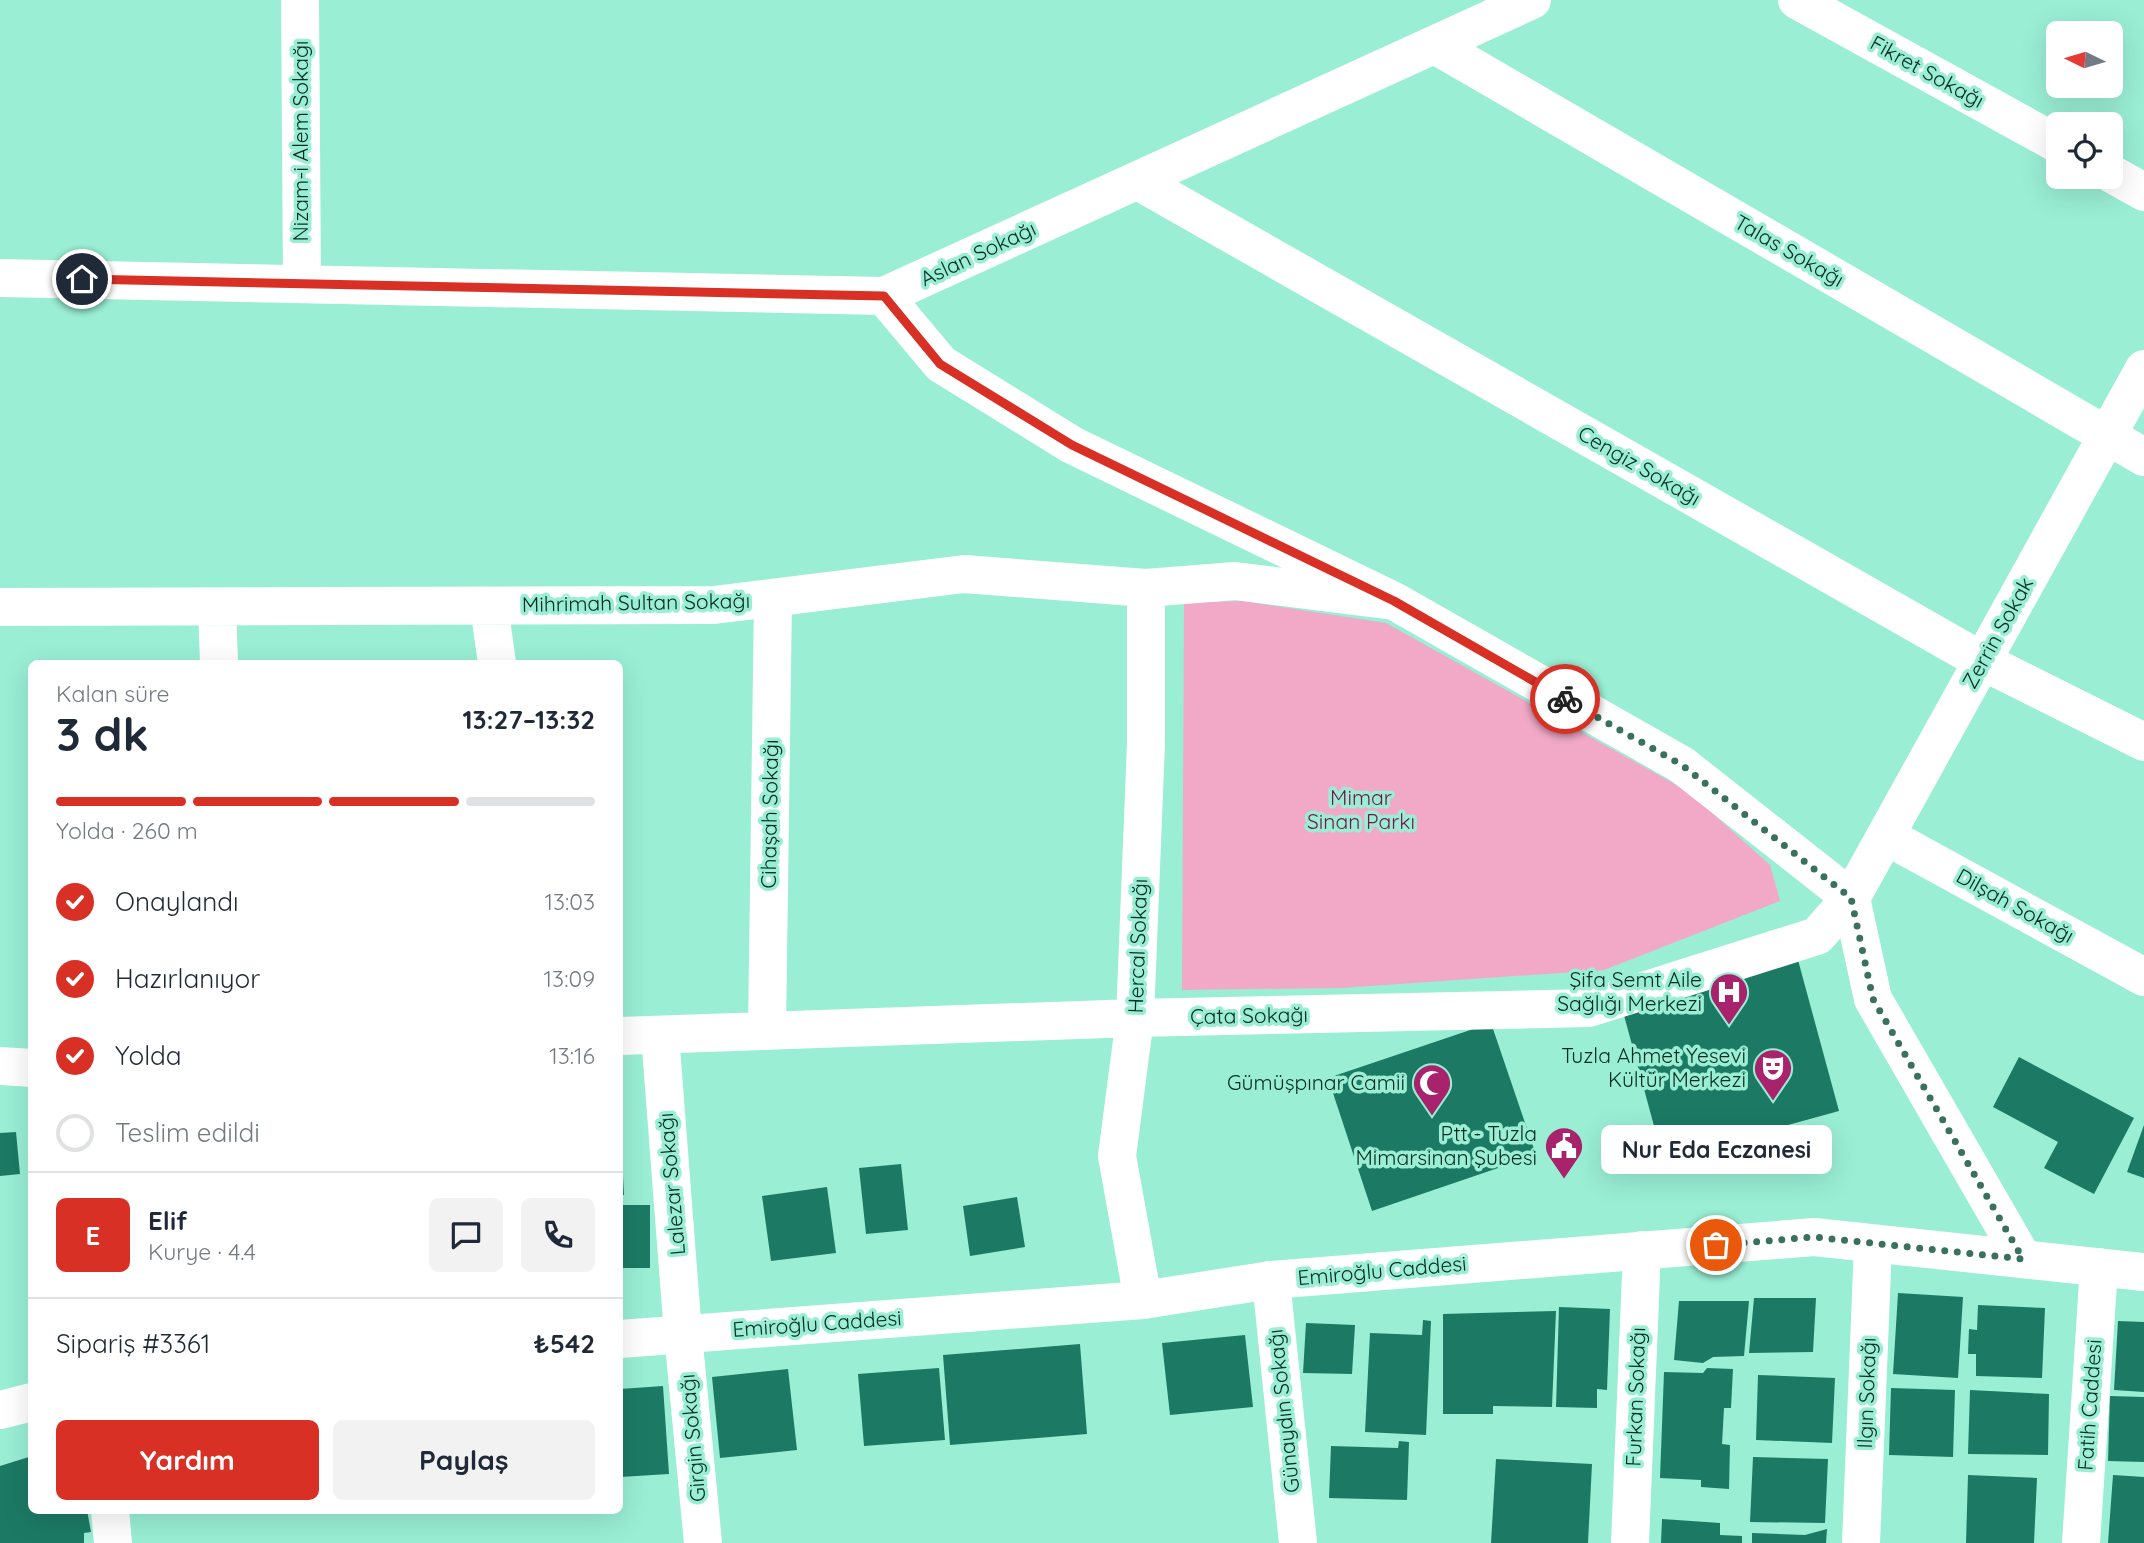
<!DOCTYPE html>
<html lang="tr">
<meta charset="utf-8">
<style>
body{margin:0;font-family:Quicksand,sans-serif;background:#f2f2f3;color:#1f2937;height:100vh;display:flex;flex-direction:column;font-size:26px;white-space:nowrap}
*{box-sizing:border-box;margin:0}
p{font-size:23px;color:#747a83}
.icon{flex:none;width:38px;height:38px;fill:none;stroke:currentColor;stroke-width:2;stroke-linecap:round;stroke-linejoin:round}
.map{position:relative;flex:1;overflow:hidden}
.sheet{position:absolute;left:28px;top:660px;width:595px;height:854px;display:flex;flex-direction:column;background:#fff;border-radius:10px;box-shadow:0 7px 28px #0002}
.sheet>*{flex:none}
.needle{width:46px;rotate:275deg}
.controls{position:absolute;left:2046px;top:21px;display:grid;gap:14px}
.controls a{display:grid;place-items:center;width:77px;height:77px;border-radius:10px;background:#fff;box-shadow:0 7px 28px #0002;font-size:35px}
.pin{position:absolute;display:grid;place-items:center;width:60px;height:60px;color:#fff;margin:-30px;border:4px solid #fff;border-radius:50%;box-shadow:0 2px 7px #0007}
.courier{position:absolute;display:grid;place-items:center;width:70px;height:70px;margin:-35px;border:5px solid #d93025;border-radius:50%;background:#fff;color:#222;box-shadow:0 2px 9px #0007}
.bubble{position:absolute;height:49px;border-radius:10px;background:#fff;box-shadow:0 7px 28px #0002;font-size:23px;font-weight:700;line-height:49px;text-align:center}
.summary em{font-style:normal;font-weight:700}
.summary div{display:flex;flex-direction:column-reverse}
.summary{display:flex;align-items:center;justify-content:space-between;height:119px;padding:0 28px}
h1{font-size:46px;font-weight:700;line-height:52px}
.bar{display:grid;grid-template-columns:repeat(4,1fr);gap:10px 7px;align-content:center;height:84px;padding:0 28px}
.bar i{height:9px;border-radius:5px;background:#e0e1e3}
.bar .current{background:#d93025}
.bar p{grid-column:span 4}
.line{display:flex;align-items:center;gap:18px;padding:0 28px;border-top:2px solid #e0e1e3}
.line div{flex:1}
.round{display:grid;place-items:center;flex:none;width:74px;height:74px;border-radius:10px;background:#f2f2f3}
ol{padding:0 28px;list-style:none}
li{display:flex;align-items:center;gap:21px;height:77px}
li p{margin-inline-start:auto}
li .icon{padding:7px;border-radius:50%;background:#d93025;color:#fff;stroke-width:4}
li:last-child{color:#747a83}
li i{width:38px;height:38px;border:4px solid #e0e1e3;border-radius:50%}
.primary-button{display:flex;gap:14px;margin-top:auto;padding:14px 28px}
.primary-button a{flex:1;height:80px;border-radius:10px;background:#d93025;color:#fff;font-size:28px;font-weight:700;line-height:80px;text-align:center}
.primary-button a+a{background:#f2f2f3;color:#1f2937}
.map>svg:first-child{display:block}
</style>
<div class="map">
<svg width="2144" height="1543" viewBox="0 0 2144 1543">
<rect width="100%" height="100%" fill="#99eed4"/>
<path fill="#f2a9c8" d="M1242,601l144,22 303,169 81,73 10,36 -176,69 -263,18 -159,2 2,-387z"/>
<path fill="#1c7a64" d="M1798,960l41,151 -176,48 -41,-151z
M1491,1023l45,132 -164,56 -44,-133z
M2019,1057l115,61 -40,76 -50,-26 14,-26 -65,-35z
M2144,1125v53l-17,-6z
M16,1132l4,42 -20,2v-43z
M620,1157h2l2,38h-4z
M901,1164l7,66 -42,4 -7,-66z
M827,1187l9,66 -65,8 -9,-65z
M1017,1197l8,50 -55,9 -7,-50z
M620,1205h30v63h-30z
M1898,1293l65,4 -5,81 -65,-4z
M1754,1298h62l-3,54 -64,1z
M1679,1301h70l-5,55 -31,1 -10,6 -29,-3z
M1978,1305l67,3 -3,70 -66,-2v-22h-8l1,-25 8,1z
M1559,1307l51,2 -3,81 -10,-1v19l-41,-1z
M1556,1311l-4,96 -59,-1v8h-50v-100z
M1423,1320l8,1 -5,114 -61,-3 5,-99 52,2z
M2118,1321l26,1v70l-30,-2z
M1306,1323l49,2 -3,49 -49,-1z
M1245,1335l8,72 -83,8 -8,-72z
M1080,1344l7,90 -137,11 -7,-90z
M939,1368l6,72 -81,6 -6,-72z
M1707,1368l26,1 -2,39h-7l-2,36 8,1 -1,44 -28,-2v-7l-41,-2 4,-106 39,1z
M788,1369l9,81 -77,8 -8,-81z
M1758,1375l77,3 -3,65 -76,-3z
M663,1386l6,88 -49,3v-88z
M1891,1388l64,2 -2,67 -64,-2z
M1970,1390l79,4 -1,61 -80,-1z
M2110,1396l34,1v65l-36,-1z
M1399,1441l10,1 -2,58 -78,-2 2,-52 67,2z
M32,1456v54h55l4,22 -7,1v10h-84v-77z
M1753,1457l75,2 -3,64 -75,-1z
M1496,1459l96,5 -4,79h-97z
M1968,1475l69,3 -3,65h-68z
M2113,1475l31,2v66h-36z
M1662,1519l58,4v12l22,1v7h-81z
M1827,1529l-1,14h-74v-10l53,2z"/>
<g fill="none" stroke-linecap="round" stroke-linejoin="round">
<path stroke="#fff" stroke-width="38" d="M300,0l2,282
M1797,0l261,144
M1435,45l709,412
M2110,173l34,19
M1138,181l844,480 162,81
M0,278l884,18 648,-296
M884,296l57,68 131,81 322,156 288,164 169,133
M489,606l8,57
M0,607l714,-2 250,-31 182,14 89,-7 159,20
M217,607l2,56
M1886,836l258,141
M1851,898l22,101 150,260
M767,1031l6,-433
M660,1035l23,299 20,209
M620,1036l515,-18 454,-10 228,-72 34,-38 293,-529
M0,1066l32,2
M1271,1280l27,263
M1143,1300l-26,-144 18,-138 11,-275v-155
M110,1510l3,33
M1630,1543l12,-293
M1861,1543l12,-299"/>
<path stroke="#fff" stroke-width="38" d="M620,1339l523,-39 128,-20 543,-43 330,35
M0,1410l32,-8
M2081,1543l18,-276"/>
</g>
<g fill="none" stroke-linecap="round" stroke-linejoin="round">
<path stroke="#397060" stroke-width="7" stroke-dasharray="0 12.6" d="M1565,699l117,66 169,133 22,101 150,260 -209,-22 -98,8"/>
<path stroke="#d93025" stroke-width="9" d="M82,279l802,17 56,68 132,81 322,156 171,98"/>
</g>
<defs>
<g id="hospital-pin" transform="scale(2.0125)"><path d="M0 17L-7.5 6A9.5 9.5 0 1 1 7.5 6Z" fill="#a9236c" stroke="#99eed4"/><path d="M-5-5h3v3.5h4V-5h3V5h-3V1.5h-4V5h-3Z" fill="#fff"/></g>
<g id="theatre-pin" transform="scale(2.0125)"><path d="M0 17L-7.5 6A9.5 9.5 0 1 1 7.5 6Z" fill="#a9236c" stroke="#99eed4"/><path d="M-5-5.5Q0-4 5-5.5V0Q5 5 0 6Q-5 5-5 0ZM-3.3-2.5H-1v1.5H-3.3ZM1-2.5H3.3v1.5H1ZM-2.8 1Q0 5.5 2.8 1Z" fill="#fff"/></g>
<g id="mosque-pin" transform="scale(2.0125)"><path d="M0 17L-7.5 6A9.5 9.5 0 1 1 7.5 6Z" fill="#a9236c" stroke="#99eed4"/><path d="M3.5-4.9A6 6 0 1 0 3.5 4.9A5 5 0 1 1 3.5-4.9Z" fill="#fff"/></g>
<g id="civic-pin" transform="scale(2.0125)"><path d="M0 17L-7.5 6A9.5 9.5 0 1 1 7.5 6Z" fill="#a9236c" stroke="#99eed4"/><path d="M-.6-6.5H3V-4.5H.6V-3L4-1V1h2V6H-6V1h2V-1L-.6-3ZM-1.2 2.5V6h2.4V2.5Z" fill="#fff"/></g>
</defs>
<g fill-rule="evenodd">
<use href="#hospital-pin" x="1729" y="992"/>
<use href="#theatre-pin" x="1773" y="1068"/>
<use href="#mosque-pin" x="1432" y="1083"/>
<use href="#civic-pin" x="1564" y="1146"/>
</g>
<g text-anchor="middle" stroke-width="7" stroke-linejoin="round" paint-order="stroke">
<g font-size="21" fill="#062c22" stroke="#99eed4">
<text transform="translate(1927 72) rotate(29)" y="7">Fikret Sokağı</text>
<text transform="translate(301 141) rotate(-90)" y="7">Nizam-i Alem Sokağı</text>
<text transform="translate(1789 251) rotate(30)" y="7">Talas Sokağı</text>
<text transform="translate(978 254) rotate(-25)" y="7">Aslan Sokağı</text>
<text transform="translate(1639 466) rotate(30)" y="7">Cengiz Sokağı</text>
<text transform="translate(636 603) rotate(-1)" y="7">Mihrimah Sultan Sokağı</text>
<text transform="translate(1998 633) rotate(-61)" y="7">Zerrin Sokak</text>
<text transform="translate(770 814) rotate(-89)" y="7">Cihaşah Sokağı</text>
<text transform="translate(2015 906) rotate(29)" y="7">Dilşah Sokağı</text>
<text transform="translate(1138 946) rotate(-88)" y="7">Hercal Sokağı</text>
<text transform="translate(1249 1016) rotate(-1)" y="7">Çata Sokağı</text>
<text transform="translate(672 1184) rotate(-95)" y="7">Lalezar Sokağı</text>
<text transform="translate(1382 1271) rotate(-5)" y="7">Emiroğlu Caddesi</text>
<text transform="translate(817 1324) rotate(-4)" y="7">Emiroğlu Caddesi</text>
<text transform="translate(1867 1393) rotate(-88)" y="7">Ilgın Sokağı</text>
<text transform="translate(1636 1397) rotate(-88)" y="7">Furkan Sokağı</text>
<text transform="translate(2090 1405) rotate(-86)" y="7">Fatih Caddesi</text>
<text transform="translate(1284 1411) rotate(-96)" y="7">Günaydın Sokağı</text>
<text transform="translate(693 1438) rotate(-95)" y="7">Girgin Sokağı</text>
</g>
<g font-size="21" fill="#79124b" stroke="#99eed4">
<text x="1361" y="805">Mimar<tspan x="1361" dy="24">Sinan Parkı</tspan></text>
</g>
<g font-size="21" fill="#062c22" stroke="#99eed4" text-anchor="end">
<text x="1702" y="987">Şifa Semt Aile<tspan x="1702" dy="24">Sağlığı Merkezi</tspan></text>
<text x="1746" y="1063">Tuzla Ahmet Yesevi<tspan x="1746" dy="24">Kültür Merkezi</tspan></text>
<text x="1405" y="1090">Gümüşpınar Camii</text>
<text x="1537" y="1141">Ptt - Tuzla<tspan x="1537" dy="24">Mimarsinan Şubesi</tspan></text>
</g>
</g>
</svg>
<div class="controls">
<a><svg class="needle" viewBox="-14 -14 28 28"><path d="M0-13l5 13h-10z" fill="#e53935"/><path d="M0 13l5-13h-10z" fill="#747a83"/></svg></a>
<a><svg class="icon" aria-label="locate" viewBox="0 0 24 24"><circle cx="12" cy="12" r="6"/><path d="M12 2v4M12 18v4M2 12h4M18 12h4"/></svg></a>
</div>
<div class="pin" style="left:1716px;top:1245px;background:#ea580c"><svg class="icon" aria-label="bag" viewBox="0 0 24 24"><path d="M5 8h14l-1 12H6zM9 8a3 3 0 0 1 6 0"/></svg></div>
<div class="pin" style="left:82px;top:279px;background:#1f2937"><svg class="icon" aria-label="home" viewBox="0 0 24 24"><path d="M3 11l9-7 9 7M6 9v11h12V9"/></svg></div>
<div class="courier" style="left:1565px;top:699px"><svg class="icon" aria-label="bike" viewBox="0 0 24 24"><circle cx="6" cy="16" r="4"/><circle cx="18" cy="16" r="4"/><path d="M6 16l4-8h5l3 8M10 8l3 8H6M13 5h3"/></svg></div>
<div class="bubble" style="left:1601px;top:1125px;width:231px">Nur Eda Eczanesi</div>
<section class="sheet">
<div class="summary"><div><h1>3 dk</h1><p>Kalan süre</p></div><em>13:27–13:32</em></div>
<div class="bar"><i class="current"></i><i class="current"></i><i class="current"></i><i></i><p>Yolda · 260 m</p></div>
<ol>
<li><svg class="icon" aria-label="check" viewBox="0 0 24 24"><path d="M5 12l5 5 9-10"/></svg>Onaylandı<p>13:03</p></li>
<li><svg class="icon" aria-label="check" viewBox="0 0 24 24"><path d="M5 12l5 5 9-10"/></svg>Hazırlanıyor<p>13:09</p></li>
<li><svg class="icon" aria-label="check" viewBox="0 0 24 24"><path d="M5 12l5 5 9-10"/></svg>Yolda<p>13:16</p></li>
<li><i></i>Teslim edildi</li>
</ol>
<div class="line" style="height:126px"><b class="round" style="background:#d93025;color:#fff">E</b><div><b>Elif</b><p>Kurye · 4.4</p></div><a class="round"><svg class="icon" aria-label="chat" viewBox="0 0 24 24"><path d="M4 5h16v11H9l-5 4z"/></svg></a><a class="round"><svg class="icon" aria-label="phone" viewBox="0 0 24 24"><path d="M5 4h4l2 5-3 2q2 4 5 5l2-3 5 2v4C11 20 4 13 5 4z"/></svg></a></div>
<div class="line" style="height:91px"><div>Sipariş #3361</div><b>₺542</b></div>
<div class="primary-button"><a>Yardım</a><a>Paylaş</a></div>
</section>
</div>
